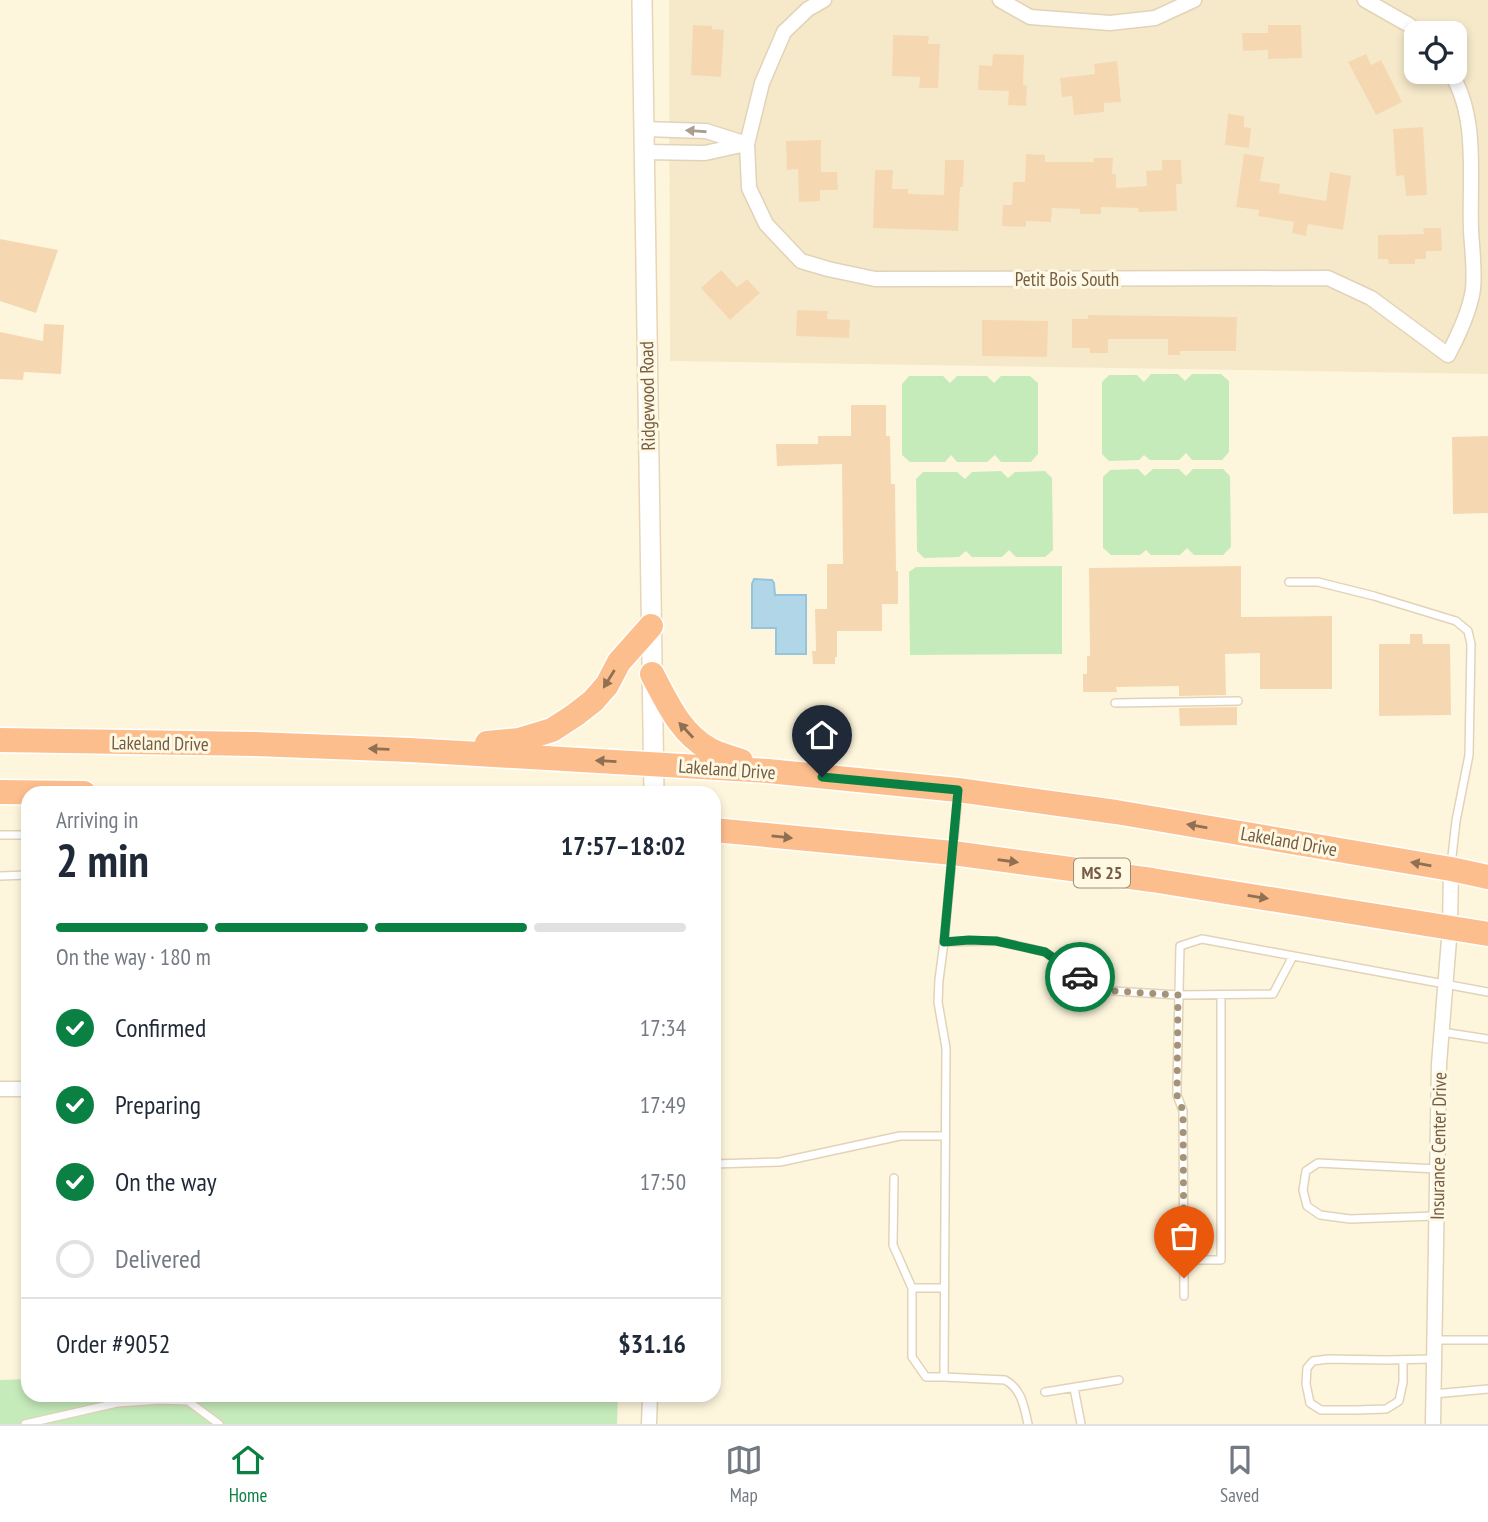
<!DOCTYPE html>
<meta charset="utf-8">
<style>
body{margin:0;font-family:"PT Sans Narrow",sans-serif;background:#f2f2f3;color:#1f2937;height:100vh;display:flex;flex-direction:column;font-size:26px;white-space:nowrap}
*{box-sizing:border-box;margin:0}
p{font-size:23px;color:#747a83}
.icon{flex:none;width:38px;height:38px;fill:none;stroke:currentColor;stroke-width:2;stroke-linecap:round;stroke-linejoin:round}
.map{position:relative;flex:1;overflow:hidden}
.details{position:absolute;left:21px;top:786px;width:700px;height:616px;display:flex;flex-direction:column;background:#fff;border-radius:21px;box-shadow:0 4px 10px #0003}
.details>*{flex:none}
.buttons{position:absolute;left:1404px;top:21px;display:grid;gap:14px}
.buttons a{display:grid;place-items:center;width:63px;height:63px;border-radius:14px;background:#fff;box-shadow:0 4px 10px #0003;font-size:35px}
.pin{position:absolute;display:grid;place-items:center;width:60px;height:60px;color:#fff;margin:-72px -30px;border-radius:50% 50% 50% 0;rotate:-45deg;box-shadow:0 0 7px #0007}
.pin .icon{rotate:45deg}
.courier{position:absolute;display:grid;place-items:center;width:70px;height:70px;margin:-35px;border:5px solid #0b8043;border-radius:50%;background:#fff;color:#222;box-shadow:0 2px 9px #0007}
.overview em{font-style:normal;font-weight:800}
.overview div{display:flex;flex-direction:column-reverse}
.overview{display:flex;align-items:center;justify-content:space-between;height:119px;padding:0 35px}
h1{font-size:46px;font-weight:800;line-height:52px}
.bar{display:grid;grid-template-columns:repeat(4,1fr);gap:10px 7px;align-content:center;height:84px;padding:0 35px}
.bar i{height:9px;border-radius:5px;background:#e0e1e3}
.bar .selected{background:#0b8043}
.bar p{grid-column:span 4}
.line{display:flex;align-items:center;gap:18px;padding:0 35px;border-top:2px solid #e0e1e3}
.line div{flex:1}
ol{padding:0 35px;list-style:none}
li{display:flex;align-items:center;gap:21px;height:77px}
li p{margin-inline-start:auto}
li .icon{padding:7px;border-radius:50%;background:#0b8043;color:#fff;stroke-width:4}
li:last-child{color:#747a83}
li i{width:38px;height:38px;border:4px solid #e0e1e3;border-radius:50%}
.tabs{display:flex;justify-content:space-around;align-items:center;height:98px;border-top:2px solid #e0e1e3;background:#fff;font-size:19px;color:#747a83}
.tabs a{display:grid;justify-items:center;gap:4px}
.tabs .selected{color:#0b8043}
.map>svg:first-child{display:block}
</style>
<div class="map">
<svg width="1488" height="1424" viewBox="0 0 1488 1424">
<rect width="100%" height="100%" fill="#fef6dc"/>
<path fill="#f6e9ca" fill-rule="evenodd" d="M669,0h819v374l-818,-13zM1416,33h38v39h-38z"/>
<path fill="#c6ebbb" d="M1151,374h27l7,7 7,-7h29l8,7v71l-7,8h-30l-6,-7 -7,7h-29l-6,-5 -5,5 -30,1 -7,-7v-72l7,-7h28l7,7z
M909,376h34l7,7 7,-7h30l7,7 7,-7h29l8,7v71l-7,8h-30l-6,-7 -8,7h-30l-6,-7 -6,7h-35l-8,-7v-71z
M1138,469l7,7 8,-7h26l7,7 7,-7h30l7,7 1,71 -8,8h-29l-7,-7 -7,7h-29l-5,-5 -6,5h-29l-8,-7v-71l7,-7z
M1001,471l7,7 7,-6 30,-1 7,7 1,72 -8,7h-29l-7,-7 -7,7h-30l-6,-6 -7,6 -35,1 -7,-7 -1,-72 7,-7h34l8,7 7,-7z
M1062,566v88l-152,1 -1,-83 7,-5z
M28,1379v16h590l-1,29h-617v-44z"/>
<path fill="#b0d6e8" stroke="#96c4da" stroke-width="2" d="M754,579l18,1 2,3 1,12h31v59h-30v-26h-24v-44z"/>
<path fill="#f5d8b2" d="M693,25l19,1v3l12,1 -3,47 -30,-2z
M1268,25h33l1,33 -34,1v-9l-25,1 -1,-18h26z
M893,35l36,1 -1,8h12l-2,44h-19l1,-11 -28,-1z
M993,54l31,1 -1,30 4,1 -1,20 -18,-1 1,-14 -31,-1 1,-25 13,1z
M1366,54l5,11 10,-5 21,42 -26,13 -28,-53z
M1117,61l4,41 -17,1v9l-30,3 -2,-19 -10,1 -2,-19 35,-4 -1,-10z
M1228,114l16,2v11l7,1 -2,20 -24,-3z
M1423,127l4,68 -21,1 -2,-21 -8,1 -3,-47z
M821,140v32h16l1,18h-18v11l-21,1 -1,-33 -11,1 -1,-29z
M1026,154l19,1v7h49v-4h19l-1,16h4v14l31,-2 -1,-15 16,-1v-10h19l1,24h-6l1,27 -38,1 -1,-4 -37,-1v7h-21v-5l-28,-1 -1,14 -25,-1v6l-24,-1 1,-21h9l1,-23h12z
M1244,154l20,3 -4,24 20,3 -1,9 47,8 4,-29 21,4 -8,54 -35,-6 -2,12 -14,-3 2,-11 -36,-6 1,-6 -23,-3z
M945,160h19l-1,27h-3l-2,44 -85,-3 2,-58h18l-1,19h16v5l36,1z
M1423,228h18l1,23h-16v8h-11v5h-26l-1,-5h-10v-24l46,-1z
M0,239l58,11 -22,63 -36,-12z
M721,270l16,17 10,-8 13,14 -30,27 -29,-32z
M797,310l31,1 -1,8 23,1 -1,18 -53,-2z
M1088,315l149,2 -1,34h-56v4h-12v-16h-60v14h-18v-5h-18v-29h16z
M982,320l66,1 -1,36 -65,-1z
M44,324l20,1 -3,49 -37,-2 -1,8 -23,-1v-47l43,9z
M851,405h35v31h4l1,48h4l1,87h2v33h-16v27h-45v26h-2v7h-22l-1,-13h4l-1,-42h12v-45h16l-1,-100 -65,2 -1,-22h42v-8h33z
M1488,436v77l-35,1 -1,-77z
M1241,566v51l91,-1v73h-72v-36l-35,1 1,41 -47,1v-10l-63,1 1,5h-34v-18h4v-18h3l-1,-88z
M1410,634h12l1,10h27l1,71 -72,1v-72h31z
M1237,707v18l-57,1 -1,-18z"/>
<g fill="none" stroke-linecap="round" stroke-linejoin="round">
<g stroke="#e2d3b8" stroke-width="10">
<path id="lane" d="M1289,582h29l56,14 82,25 12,10 3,13 -2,111 -13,66 -5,44
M1115,703l123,-2
M958,795l-14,147 -5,38 -1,22 8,46 -2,329 61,3c17,9 19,27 23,44
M0,835h28
M0,876l28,-1
M944,942l53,-1 48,11 38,27 31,12 64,4 95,-1 20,-38
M1442,1032l46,7
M714,1164l66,-2 120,-26h45
M894,1178l-1,67 19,43h32
M1436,1216l-86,3 -30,-4 -13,-9 -4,-16 3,-19 12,-8 119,6
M1184,1260h37v-265
M912,1288v69l14,20h18
M1184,1296l-1,-185 -6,-16v-9l3,-140 22,-7 286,53
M1434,1340h54
M1403,1360v22l-4,19 -13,8 -30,1h-35l-11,-7 -4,-19 1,-16 6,-7 15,-2 57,1 48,-1
M1074,1388l7,36
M1045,1392l74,-12
M1434,1394l54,-5
M25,1424l92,-21 43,-3 28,1 31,23"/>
</g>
<g stroke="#e2d3b8" stroke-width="17">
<path id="street" d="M824,0l-16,9 -24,23 -22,51 -15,61 2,44 17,36 35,37 27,8 47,10 453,-1 43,20 77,57c10,-19 22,-44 25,-66 2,-19 -1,-39 -2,-59 -2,-51 8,-114 -21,-158
M1000,0l30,17 80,6 45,-5 39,-18
M1365,0l44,25 9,8
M644,129l62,2 41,13
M644,152l61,1 41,-9
M0,1089h28
M649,1424l1,-29
M1433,1424l6,-360 11,-137 1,-58"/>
</g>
<g stroke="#e7d5b6" stroke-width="22">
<path id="secondary" d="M642,0l12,793"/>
</g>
<g stroke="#fff" stroke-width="27">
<path id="highway" d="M652,674c15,28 28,59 57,75 10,6 22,8 32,12
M0,740l255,4 155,6 358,21 190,19 158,22 335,57 37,8
M487,743l32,-3 33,-10 23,-15 18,-14 14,-16 12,-23 32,-36
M0,792l84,1
M714,830l239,23 199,27 336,54"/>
</g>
<use href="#lane" stroke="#fff" stroke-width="7"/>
<use href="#street" stroke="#fff" stroke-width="14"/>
<use href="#secondary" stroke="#fff" stroke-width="19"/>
<use href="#highway" stroke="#fdbe8e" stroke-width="24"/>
</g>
<defs><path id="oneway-solid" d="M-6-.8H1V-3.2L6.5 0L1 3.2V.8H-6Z" transform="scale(1.75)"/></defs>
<use fill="#ac9e8f" href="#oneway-solid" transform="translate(696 131) rotate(-176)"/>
<g fill="#8f7053">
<use href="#oneway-solid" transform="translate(609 679) rotate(122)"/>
<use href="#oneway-solid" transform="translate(686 730) rotate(-133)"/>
<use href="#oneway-solid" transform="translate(379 749) rotate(-178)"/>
<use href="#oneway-solid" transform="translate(606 761) rotate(-177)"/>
<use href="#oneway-solid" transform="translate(1197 826) rotate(-170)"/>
<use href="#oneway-solid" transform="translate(782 837) rotate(6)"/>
<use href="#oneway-solid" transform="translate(1008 861) rotate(8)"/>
<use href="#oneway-solid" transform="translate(1421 864) rotate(-170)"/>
<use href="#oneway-solid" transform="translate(1258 897) rotate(9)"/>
</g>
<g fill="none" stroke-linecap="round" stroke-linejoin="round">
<path stroke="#a49379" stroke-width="7" stroke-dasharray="0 12.6" d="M1080,977l34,14 64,4 -1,100 6,16 1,167"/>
<path stroke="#0b8043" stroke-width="9" d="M822,777l136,13 -14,152 25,-2 27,1 49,11 35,25"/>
</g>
<g text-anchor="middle" stroke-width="6" stroke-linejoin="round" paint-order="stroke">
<rect fill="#fff9e4" stroke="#9e8c74" stroke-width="2" x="1074" y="858.5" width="56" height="29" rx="5"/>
<g font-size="18" font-weight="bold" fill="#745d44">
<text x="1102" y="879">MS 25</text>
</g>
<g font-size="19" fill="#745d44" stroke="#fff9e4">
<text x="1067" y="286">Petit Bois South</text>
<text transform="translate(647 396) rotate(-91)" y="7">Ridgewood Road</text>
<text transform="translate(160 743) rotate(1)" y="7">Lakeland Drive</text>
<text transform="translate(727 769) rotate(4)" y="7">Lakeland Drive</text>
<text transform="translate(1289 841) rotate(10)" y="7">Lakeland Drive</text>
<text transform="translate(1438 1146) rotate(-89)" y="7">Insurance Center Drive</text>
</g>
</g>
</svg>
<div class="buttons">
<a><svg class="icon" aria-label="locate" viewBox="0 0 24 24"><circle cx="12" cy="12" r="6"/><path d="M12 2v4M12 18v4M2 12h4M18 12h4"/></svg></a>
</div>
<div class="pin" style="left:1184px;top:1278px;background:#ea580c"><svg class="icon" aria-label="bag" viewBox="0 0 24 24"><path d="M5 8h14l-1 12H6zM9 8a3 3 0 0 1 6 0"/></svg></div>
<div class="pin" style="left:822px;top:777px;background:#1f2937"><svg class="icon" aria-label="home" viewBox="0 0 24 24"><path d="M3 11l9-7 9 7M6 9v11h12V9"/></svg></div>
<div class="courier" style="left:1080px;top:977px"><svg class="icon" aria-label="car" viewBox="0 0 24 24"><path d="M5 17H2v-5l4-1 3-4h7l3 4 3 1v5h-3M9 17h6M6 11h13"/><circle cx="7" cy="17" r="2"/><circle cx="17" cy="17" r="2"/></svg></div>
<section class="details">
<div class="overview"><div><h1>2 min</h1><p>Arriving in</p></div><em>17:57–18:02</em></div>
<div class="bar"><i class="selected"></i><i class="selected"></i><i class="selected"></i><i></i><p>On the way · 180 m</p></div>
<ol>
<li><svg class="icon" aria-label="check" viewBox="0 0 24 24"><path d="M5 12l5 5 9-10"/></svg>Confirmed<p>17:34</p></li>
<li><svg class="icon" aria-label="check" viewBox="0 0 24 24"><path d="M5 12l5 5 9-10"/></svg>Preparing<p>17:49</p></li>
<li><svg class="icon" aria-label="check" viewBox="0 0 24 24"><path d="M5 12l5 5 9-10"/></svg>On the way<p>17:50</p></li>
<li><i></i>Delivered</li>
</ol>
<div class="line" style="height:91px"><div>Order #9052</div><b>$31.16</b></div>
</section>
</div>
<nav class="tabs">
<a class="selected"><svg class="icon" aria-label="home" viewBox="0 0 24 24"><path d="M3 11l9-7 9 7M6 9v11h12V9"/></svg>Home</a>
<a><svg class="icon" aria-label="map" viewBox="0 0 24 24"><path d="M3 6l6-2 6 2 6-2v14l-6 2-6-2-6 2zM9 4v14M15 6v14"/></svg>Map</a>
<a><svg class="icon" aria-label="saved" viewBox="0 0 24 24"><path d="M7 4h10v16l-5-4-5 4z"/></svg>Saved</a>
</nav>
